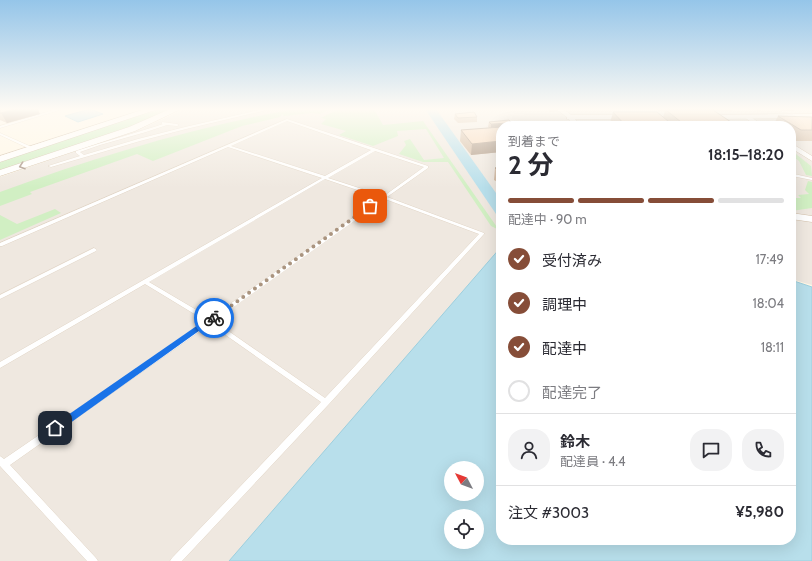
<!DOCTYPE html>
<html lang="ja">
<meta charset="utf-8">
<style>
body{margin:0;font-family:Cabin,"Noto Sans JP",sans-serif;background:#f2f2f3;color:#2b2b33;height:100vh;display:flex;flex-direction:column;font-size:15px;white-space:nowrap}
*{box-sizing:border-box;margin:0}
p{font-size:13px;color:#7c7c81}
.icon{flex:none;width:22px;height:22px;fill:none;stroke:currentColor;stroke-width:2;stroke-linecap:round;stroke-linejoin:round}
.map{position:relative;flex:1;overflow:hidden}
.sheet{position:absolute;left:496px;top:121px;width:300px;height:424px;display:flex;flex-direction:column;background:#fff;border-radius:16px;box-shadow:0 4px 16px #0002}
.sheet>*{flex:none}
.needle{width:26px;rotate:311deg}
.fabs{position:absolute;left:444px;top:461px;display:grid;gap:8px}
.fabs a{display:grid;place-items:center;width:40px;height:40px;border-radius:50%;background:#fff;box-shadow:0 4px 16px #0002;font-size:20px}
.pin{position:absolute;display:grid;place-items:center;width:34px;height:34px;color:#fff;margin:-17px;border-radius:8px;box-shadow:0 2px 6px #0006}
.courier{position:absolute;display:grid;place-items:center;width:40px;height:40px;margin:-20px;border:3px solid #1a73e8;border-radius:50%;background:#fff;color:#222;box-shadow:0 1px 5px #0007}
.summary em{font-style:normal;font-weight:700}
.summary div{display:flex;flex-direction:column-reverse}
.summary{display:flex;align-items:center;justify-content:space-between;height:68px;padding:0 12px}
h1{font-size:26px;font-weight:700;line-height:30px}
.bar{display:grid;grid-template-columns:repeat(4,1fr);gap:6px 4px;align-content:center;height:48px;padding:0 12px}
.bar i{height:5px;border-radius:3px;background:#e1e1e2}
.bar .selected{background:#864d38}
.bar p{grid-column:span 4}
.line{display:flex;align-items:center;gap:10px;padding:0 12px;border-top:1px solid #e1e1e2}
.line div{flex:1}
.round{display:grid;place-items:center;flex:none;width:42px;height:42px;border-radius:16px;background:#f2f2f3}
ol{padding:0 12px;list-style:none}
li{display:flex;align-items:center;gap:12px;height:44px}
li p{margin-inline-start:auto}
li .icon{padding:4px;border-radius:50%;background:#864d38;color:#fff;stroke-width:4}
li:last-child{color:#7c7c81}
li i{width:22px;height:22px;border:2px solid #e1e1e2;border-radius:50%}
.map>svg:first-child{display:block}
</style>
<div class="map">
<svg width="812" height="561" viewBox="0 0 812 561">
<rect width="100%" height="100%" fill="#fff7e6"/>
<path fill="#efe8e0" d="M185,109h627v176l-21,-6v-153h-290v123l-269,312h-232v-384l141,-48z"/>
<path fill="#d1efc3" d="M158,109h15l-25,12 -148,50v-10z
M295,109h36l-12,5 -7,-1 -28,3 -2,-2 -2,3 -38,9 -89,35 -16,-7 -107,38 2,2 -32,12v-14c96,-35 195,-65 295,-83z
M338,109h36l9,16 40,-4 76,109 -8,-4 -43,-64h-25l-24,-8 7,-9 -2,-4 6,-2 14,21 20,-2 -18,-29 -29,2 1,5 -25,10 -34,-11 7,-4 -25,-7 5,-5 -5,-1z
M791,150l20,16 1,10 -6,-1 -7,-14 -8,-6z
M808,181l4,1v26l-21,3v-13h10l-3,-3 11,-1 -4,-4z
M55,209l6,4 -61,27v-25l17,9z"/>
<path fill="#b8dfeb" stroke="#9dcfde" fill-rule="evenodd" d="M90,109l13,5 -25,8 -13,-6z
M501,247v293h290v-260l21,7v274h-583zM451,468h26v26h-26zM451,516h26v26h-26z"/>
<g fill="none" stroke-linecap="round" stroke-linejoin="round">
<path fill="#b8dfeb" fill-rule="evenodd" d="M425,109h11l65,91v16l-5,-2z"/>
<g stroke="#d3c0aa" stroke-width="0.5">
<path id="service" d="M57,109h6l-63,19v-2z
M264,109h7l-85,20 -46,12 -89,26 -3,-1 32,-10 -4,-3v-2l22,-7 56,-17 9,-3h-1v-2l15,2 2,1 -2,1 -10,-1 -21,7 -46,13 -20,7 4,3 54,-16 47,-12z
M287,119l141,47v2l-41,29 97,36v1l-155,170 -147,157h-12l2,-3 149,-156 -111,-78 -200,141 86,93 2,3h-11l-87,-95v-10l4,3 202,-138 -61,-37 -145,84v-6l322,-184 -94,-31 -226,99h-2v-3zM287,121l84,29 -46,26 -94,-30zM375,151l49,16 -40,29 -56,-18zM325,179l56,19 -171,120 -61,-36zM385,199l94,35 -154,164 -111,-77z
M0,133l34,15 1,1 -3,1 -32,-15z
M791,171h1l2,3 18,4v2l-20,-4z
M94,248l3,2 -1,1 -96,48v-4z"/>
</g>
<g stroke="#d3c0aa" stroke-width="1">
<path id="minor" d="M556,109c12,0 18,8 24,17h-6l-6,-8z
M744,115h4l16,11h-7l-13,-9z
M791,143l21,13v5l-21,-13z
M791,213l21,3v6l-21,-3z"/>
</g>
<g stroke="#d3c0aa" stroke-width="1">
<path id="tertiary" d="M145,109h13l-158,53v-6z
M170,109h11l-46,22 -135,45v-6l129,-43z
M812,114v4l-108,1 -4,-2 4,-2z
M567,115h62l4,2 -4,2h-62z"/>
</g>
<use href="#service" fill="#fff" fill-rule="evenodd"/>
<use href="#minor" fill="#fff" fill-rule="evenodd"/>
<use href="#tertiary" fill="#fff" fill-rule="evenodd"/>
</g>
<path fill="#d4baa1" d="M0,109l40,5 -33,9 -7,-3z
M547,109h11v2l-8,1z
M657,109h76l-1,2h-18l23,15h-124l-3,-3 3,-11 50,5 2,-6h-7z
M748,109h13v2l-12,-1z
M779,109h15v2h-13z
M455,114l22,3v5l-19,1 -4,-4z
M778,116l34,1v24h-17l-4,-3v-12h-18z
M489,122l23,1 -1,3h-10v26l-30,3 -11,-14 1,-11 28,-2 -1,-1z
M501,166v18l-7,-4 1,-12z"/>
<path fill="#ad9783" d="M15,109h23l2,5 -33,9 -6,-10z
M512,123l-1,3h-10v3l-10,1v-6z
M501,141v11l-30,3 1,-11z"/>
<path fill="#f7d8bb" stroke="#ad9783" d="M0,109h15l-14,4h-1z
M666,110h47l24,16h-51z
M474,112l3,5 -19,1 -3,-4z
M613,112h44l17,14h-48z
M778,116l34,1v13h-11z
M509,120l3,3 -21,1 -2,-2z
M552,123l4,3h-45z
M501,127v14l-29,3 -11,-14z
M501,166v5l-6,-3z"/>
<defs><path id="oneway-chevron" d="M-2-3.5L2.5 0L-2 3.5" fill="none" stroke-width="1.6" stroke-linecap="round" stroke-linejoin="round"/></defs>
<use stroke="#aa9687" href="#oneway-chevron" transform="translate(22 166) rotate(161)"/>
<linearGradient id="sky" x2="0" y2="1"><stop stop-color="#95c5e9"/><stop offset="0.58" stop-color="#fffbf4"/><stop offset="1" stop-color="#fffbf4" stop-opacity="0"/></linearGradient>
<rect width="812" height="188" fill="url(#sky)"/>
<path fill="#1a73e8" d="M211,316h5l1,2 -158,113h-7l-1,-3 1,-2z"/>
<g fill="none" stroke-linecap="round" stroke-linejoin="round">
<path stroke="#aa947f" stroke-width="4" stroke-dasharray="0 7.2" d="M214,318l156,-112"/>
</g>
</svg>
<div class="fabs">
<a><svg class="needle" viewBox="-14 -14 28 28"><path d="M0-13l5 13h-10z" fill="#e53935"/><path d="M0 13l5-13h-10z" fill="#7c7c81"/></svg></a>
<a><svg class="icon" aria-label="locate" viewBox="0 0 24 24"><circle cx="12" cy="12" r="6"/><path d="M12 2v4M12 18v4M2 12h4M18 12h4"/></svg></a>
</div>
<div class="pin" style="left:370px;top:206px;background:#ea580c"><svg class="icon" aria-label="bag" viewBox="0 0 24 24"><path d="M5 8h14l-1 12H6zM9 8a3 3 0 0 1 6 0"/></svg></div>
<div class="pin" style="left:55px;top:428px;background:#1f2937"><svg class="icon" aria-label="home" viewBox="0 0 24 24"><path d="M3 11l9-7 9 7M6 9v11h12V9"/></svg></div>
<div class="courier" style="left:214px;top:318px"><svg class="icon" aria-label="bike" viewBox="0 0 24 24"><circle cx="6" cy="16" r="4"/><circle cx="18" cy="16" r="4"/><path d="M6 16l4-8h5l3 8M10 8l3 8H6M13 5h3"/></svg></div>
<section class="sheet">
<div class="summary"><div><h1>2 分</h1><p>到着まで</p></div><em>18:15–18:20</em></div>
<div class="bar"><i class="selected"></i><i class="selected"></i><i class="selected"></i><i></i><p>配達中 · 90 m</p></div>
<ol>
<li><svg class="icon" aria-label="check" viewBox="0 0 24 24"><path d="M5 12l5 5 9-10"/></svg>受付済み<p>17:49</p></li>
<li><svg class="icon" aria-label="check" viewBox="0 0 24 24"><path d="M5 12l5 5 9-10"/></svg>調理中<p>18:04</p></li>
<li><svg class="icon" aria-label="check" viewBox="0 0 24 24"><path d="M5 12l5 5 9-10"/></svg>配達中<p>18:11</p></li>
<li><i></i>配達完了</li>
</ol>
<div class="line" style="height:72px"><a class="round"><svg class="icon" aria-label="person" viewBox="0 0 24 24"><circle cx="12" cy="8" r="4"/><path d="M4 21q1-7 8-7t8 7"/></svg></a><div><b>鈴木</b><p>配達員 · 4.4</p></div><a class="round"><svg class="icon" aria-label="chat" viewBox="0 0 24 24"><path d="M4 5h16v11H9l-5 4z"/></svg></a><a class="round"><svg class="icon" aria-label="phone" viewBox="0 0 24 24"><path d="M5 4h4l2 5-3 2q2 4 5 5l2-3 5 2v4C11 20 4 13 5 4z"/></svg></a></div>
<div class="line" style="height:52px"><div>注文 #3003</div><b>¥5,980</b></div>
</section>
</div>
